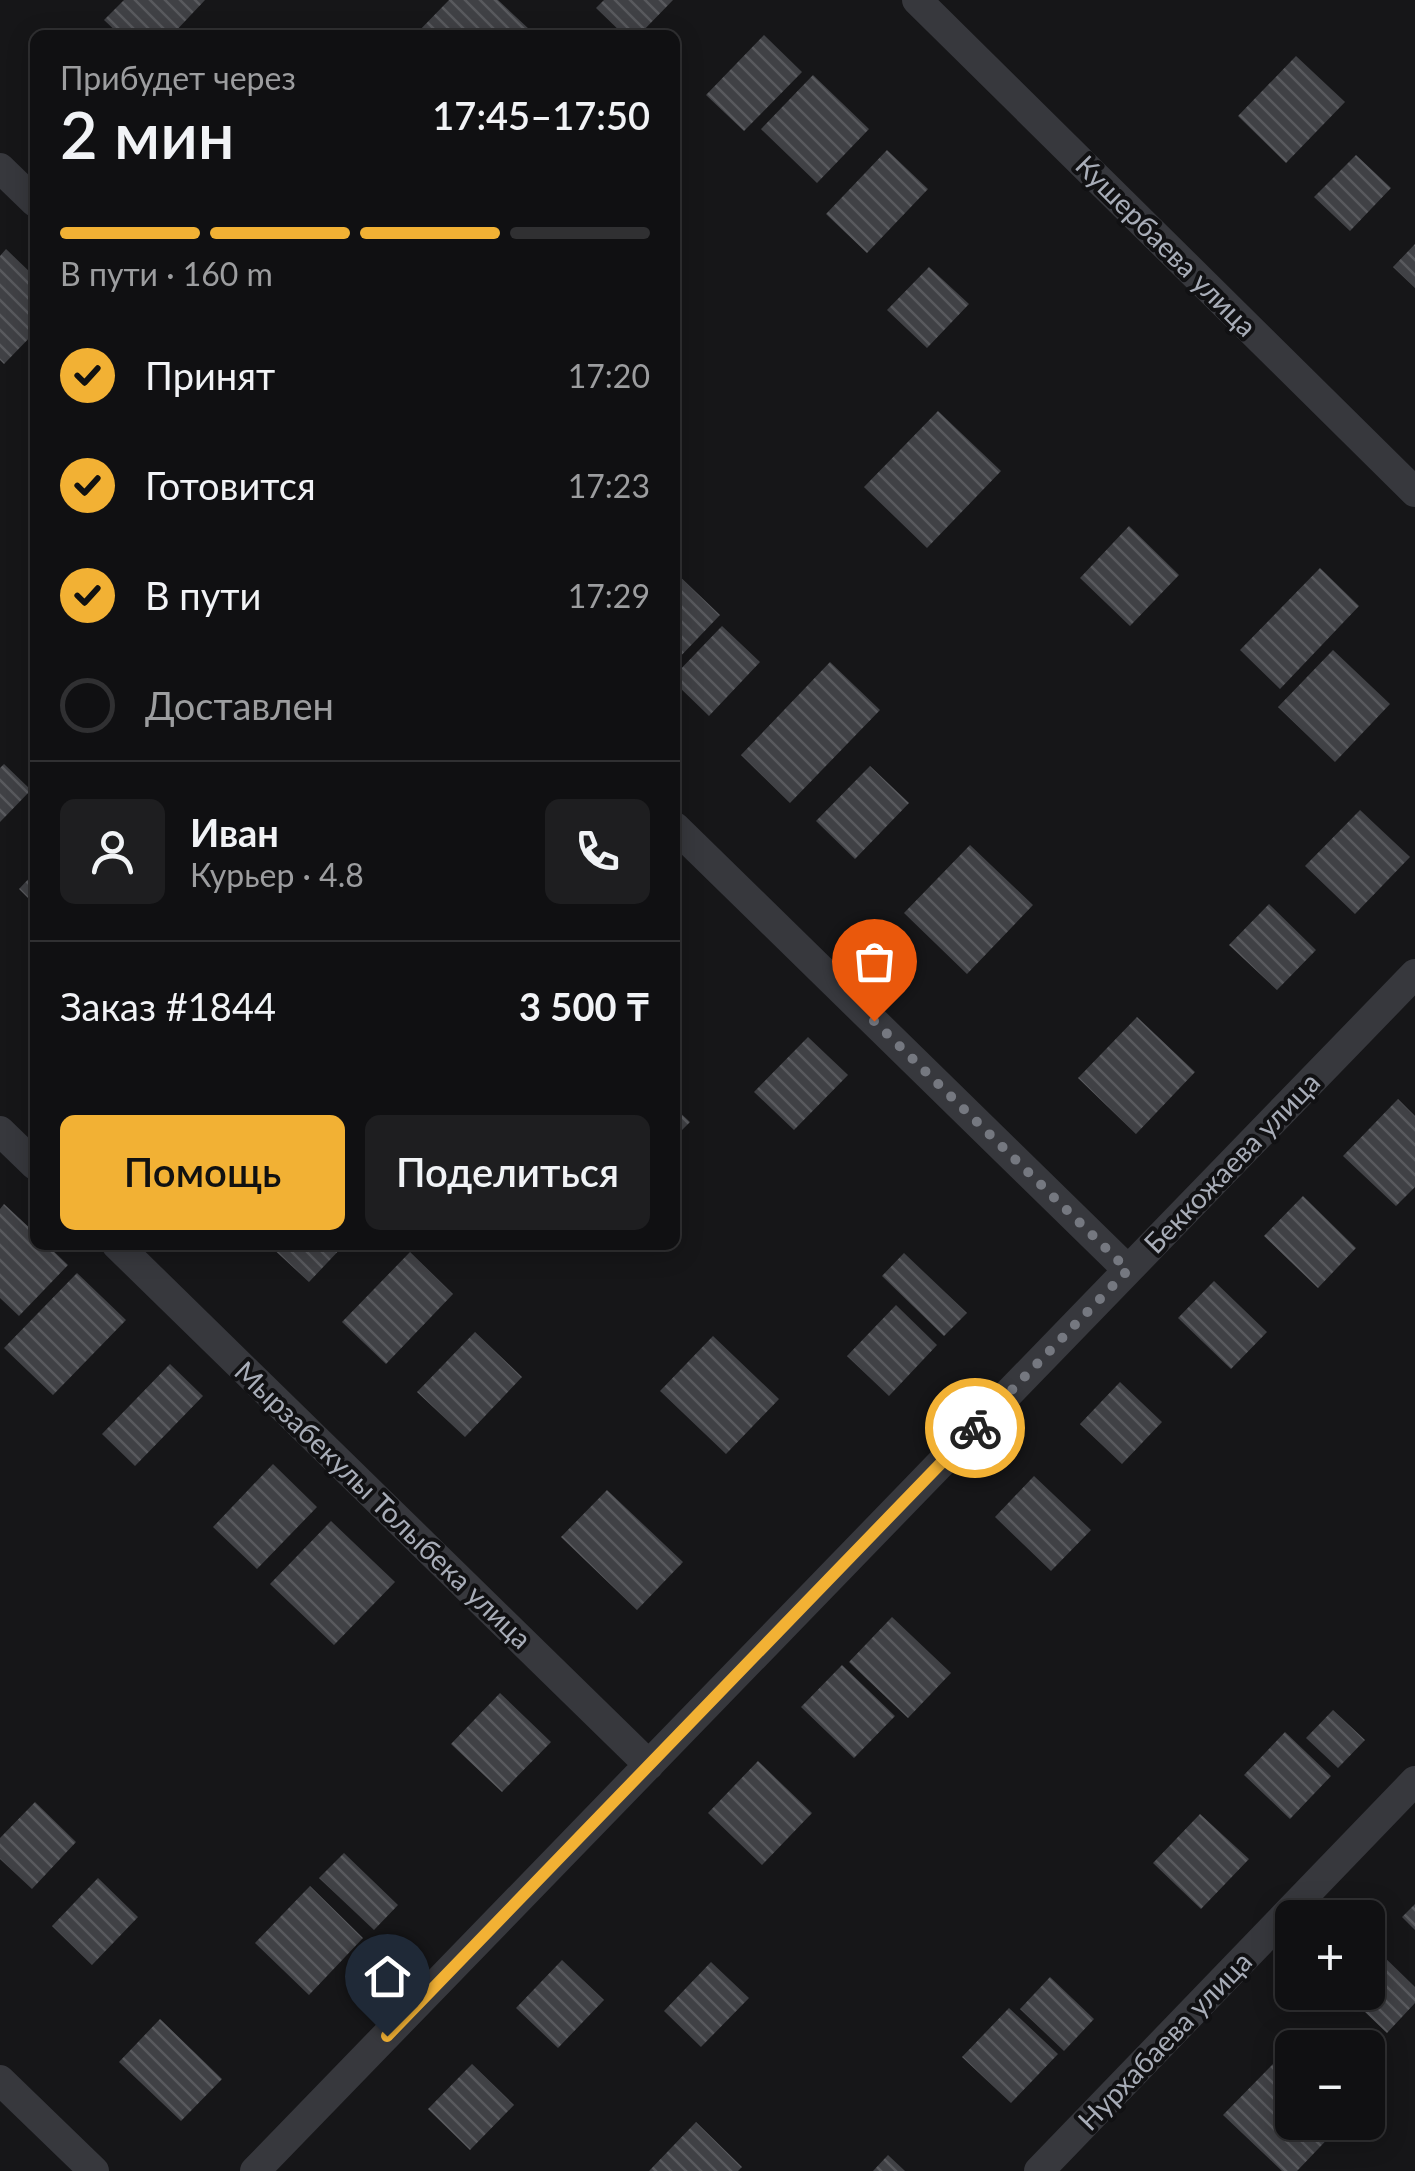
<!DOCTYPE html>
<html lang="ru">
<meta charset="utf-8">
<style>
body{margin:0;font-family:Lato,sans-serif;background:#1e1e20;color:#f1f3f6;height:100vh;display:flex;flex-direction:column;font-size:38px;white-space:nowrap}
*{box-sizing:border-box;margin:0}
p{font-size:32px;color:#9c9d9f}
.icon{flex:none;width:55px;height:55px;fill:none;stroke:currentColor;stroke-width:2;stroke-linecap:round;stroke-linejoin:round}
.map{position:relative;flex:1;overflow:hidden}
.panel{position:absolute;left:30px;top:30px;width:650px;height:1220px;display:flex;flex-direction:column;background:#101012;border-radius:15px;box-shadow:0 5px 25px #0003,0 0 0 2px #303032}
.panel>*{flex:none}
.controls{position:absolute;left:1275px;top:1900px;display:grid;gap:20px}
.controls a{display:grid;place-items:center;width:110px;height:110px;border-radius:15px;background:#101012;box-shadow:0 5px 25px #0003,0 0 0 2px #303032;font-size:50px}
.pin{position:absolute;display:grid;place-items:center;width:85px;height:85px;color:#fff;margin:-102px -42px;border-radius:50% 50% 50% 0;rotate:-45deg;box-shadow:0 0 10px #0007}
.pin .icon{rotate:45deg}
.courier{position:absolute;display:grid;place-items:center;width:100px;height:100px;margin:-50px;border:8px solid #f2b134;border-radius:50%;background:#fff;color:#222;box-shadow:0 2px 12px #0007}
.head em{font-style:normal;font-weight:600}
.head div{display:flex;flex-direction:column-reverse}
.head{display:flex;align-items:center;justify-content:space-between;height:170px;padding:0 30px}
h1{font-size:65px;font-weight:600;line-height:75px}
.bar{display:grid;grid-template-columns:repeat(4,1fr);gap:15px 10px;align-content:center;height:120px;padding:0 30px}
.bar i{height:12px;border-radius:8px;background:#303032}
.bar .active{background:#f2b134}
.bar p{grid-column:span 4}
.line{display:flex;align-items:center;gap:25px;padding:0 30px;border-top:2px solid #303032}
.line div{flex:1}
.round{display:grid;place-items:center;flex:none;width:105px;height:105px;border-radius:15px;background:#1e1e20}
ol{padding:0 30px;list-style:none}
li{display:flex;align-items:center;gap:30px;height:110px}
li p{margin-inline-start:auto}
li .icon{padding:10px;border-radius:50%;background:#f2b134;color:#111;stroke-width:4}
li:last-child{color:#9c9d9f}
li i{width:55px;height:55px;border:5px solid #303032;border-radius:50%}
.primary-button{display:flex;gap:20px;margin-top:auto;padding:20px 30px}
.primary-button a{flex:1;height:115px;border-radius:15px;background:#f2b134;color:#111;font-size:40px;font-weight:600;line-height:115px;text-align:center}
.primary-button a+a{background:#1e1e20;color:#f1f3f6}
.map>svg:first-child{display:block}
</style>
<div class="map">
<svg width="1415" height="2171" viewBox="0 0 1415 2171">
<defs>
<pattern id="building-back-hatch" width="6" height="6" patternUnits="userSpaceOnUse" patternTransform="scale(2.5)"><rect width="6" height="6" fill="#404145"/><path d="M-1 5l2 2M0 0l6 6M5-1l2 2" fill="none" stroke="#595a5e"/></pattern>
</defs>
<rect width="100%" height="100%" fill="#161618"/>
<path fill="url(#building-back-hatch)" d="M124,0h81l-33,35h-52l-16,-15z
M449,0h49l32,30 -5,5h-110z
M604,0h69l-34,35h-15l-28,-27z
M764,35l38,37 -58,59 -38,-36z
M1296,56l49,46 -59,61 -48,-47z
M813,75l56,54 -52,54 -56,-54z
M887,150l41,39 -61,64 -41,-39z
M1356,155l35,33 -41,43 -36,-34z
M1415,244v44l-22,-21z
M6,249l29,28v55l-31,32 -4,-4v-104z
M929,267l40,37 -42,44 -40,-38z
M938,411l63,60 -74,77 -63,-61z
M1129,526l50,49 -49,51 -50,-48z
M1320,568l39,38 -79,83 -40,-39z
M675,572l45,43 -45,47z
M722,626l38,36 -51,54 -34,-33v-8z
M1333,650l57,54 -55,58 -57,-55z
M830,662l50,48 -90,93 -49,-48z
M4,764l27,26 -31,32v-54z
M870,766l39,37 -54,56 -39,-38z
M1360,810l50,47 -55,57 -50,-48z
M970,845l63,60 -66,69 -63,-61z
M35,872v33l-16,-16z
M1269,904l47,46 -39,40 -48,-45z
M1137,1017l58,55 -59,62 -58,-56z
M808,1037l40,38 -54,55 -40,-38z
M1398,1099l17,17v71l-19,19 -53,-50z
M675,1108l15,14 -15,15z
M1303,1196l53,52 -38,40 -54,-52z
M4,1204l31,29v12h12l21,20 -49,51 -19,-18v-89z
M269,1245h75l-35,37z
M410,1252l43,42 -67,70 -44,-42z
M904,1253l63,60 -23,23 -62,-60z
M77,1273l49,47 -73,75 -49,-47z
M1214,1281l53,51 -36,37 -53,-51z
M896,1305l41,40 -48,51 -42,-40z
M475,1332l47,45 -57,60 -48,-45z
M713,1336l66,63 -53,55 -66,-63z
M170,1364l33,32 -68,70 -33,-32z
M1120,1382l42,40 -40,42 -42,-40z
M273,1464l44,43 -60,62 -44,-42z
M1034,1476l57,54 -40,41 -56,-54z
M607,1490l76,72 -46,48 -76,-73z
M331,1521l64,61 -61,63 -64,-61z
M892,1617l59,56 -43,45 -59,-56z
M842,1665l53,51 -41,42 -53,-51z
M500,1693l51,49 -49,50 -51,-48z
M1333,1710l32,30 -27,28 -32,-30z
M1285,1732l46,44 -41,43 -46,-44z
M758,1761l54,52 -50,52 -54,-52z
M35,1802l41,40 -44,47 -32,-30v-21z
M1200,1814l49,45 -48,50 -48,-46z
M344,1853l54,52 -24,25 -55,-52z
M98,1878l40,39 -46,48 -40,-39z
M310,1886l53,52 -54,57 -54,-52z
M1415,1904v26l-13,-13z
M1377,1950l38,37v16l-28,30 -43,-41h24v-32z
M562,1960l42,40 -46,48 -42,-40z
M711,1962l38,36 -48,49 -37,-36z
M1050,1977l44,42 -30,32 -44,-42z
M1009,2008l49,46 -47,49 -49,-46z
M160,2019l62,60 -41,42 -62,-59z
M472,2064l42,41 -44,45 -42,-41z
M1273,2064l19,19v39h42l5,5 -42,44h-15l-59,-56z
M696,2122l46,45 -4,4h-89z
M888,2155l17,16h-32z"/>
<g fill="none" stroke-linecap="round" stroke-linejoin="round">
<path stroke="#37383d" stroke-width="30" d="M917,0l498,492
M0,168l35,34
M675,827l453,443
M0,1131l35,34
M117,1245l532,520
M0,2080l94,91
M255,2171l1160,-1197
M1039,2171l376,-390"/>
</g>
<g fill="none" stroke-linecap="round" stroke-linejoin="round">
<path stroke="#757880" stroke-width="10" stroke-dasharray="0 18" d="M874,1021l254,249 -153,158"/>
<path stroke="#f2b134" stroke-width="12" d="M387,2036l588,-608"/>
</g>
<g text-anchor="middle" stroke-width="8" stroke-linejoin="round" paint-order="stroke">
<g font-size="28" fill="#a8adb8" stroke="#111113">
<text transform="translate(1166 246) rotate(45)" y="10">Кушербаева улица</text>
<text transform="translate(1232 1163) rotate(-46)" y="10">Беккожаева улица</text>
<text transform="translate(383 1505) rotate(44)" y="10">Мырзабекулы Толыбека улица</text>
<text transform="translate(1165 2041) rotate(-46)" y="10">Нурхабаева улица</text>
</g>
</g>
</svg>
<div class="controls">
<a>+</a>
<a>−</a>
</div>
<div class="pin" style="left:874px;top:1021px;background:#ea580c"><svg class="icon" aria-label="bag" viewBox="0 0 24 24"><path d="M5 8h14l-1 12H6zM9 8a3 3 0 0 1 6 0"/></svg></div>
<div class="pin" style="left:387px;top:2036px;background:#1f2937"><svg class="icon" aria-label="home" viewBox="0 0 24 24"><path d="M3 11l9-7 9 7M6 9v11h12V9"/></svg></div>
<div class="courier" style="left:975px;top:1428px"><svg class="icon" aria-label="bike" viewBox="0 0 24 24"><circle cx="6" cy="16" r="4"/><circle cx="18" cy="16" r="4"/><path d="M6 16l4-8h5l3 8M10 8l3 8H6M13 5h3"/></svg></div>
<section class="panel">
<div class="head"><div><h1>2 мин</h1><p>Прибудет через</p></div><em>17:45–17:50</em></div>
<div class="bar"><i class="active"></i><i class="active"></i><i class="active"></i><i></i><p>В пути · 160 m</p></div>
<ol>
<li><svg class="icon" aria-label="check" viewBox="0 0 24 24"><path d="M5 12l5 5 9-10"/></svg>Принят<p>17:20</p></li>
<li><svg class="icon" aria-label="check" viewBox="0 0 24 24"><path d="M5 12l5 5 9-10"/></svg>Готовится<p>17:23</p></li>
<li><svg class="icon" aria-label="check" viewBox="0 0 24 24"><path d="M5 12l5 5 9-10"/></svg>В пути<p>17:29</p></li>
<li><i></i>Доставлен</li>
</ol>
<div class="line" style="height:180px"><a class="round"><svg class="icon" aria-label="person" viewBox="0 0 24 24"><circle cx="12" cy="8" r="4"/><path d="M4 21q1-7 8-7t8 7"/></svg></a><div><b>Иван</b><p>Курьер · 4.8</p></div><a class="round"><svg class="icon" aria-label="phone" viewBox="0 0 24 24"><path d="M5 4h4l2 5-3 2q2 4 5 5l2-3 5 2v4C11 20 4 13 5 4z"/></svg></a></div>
<div class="line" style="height:130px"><div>Заказ #1844</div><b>3 500 ₸</b></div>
<div class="primary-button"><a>Помощь</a><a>Поделиться</a></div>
</section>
</div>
